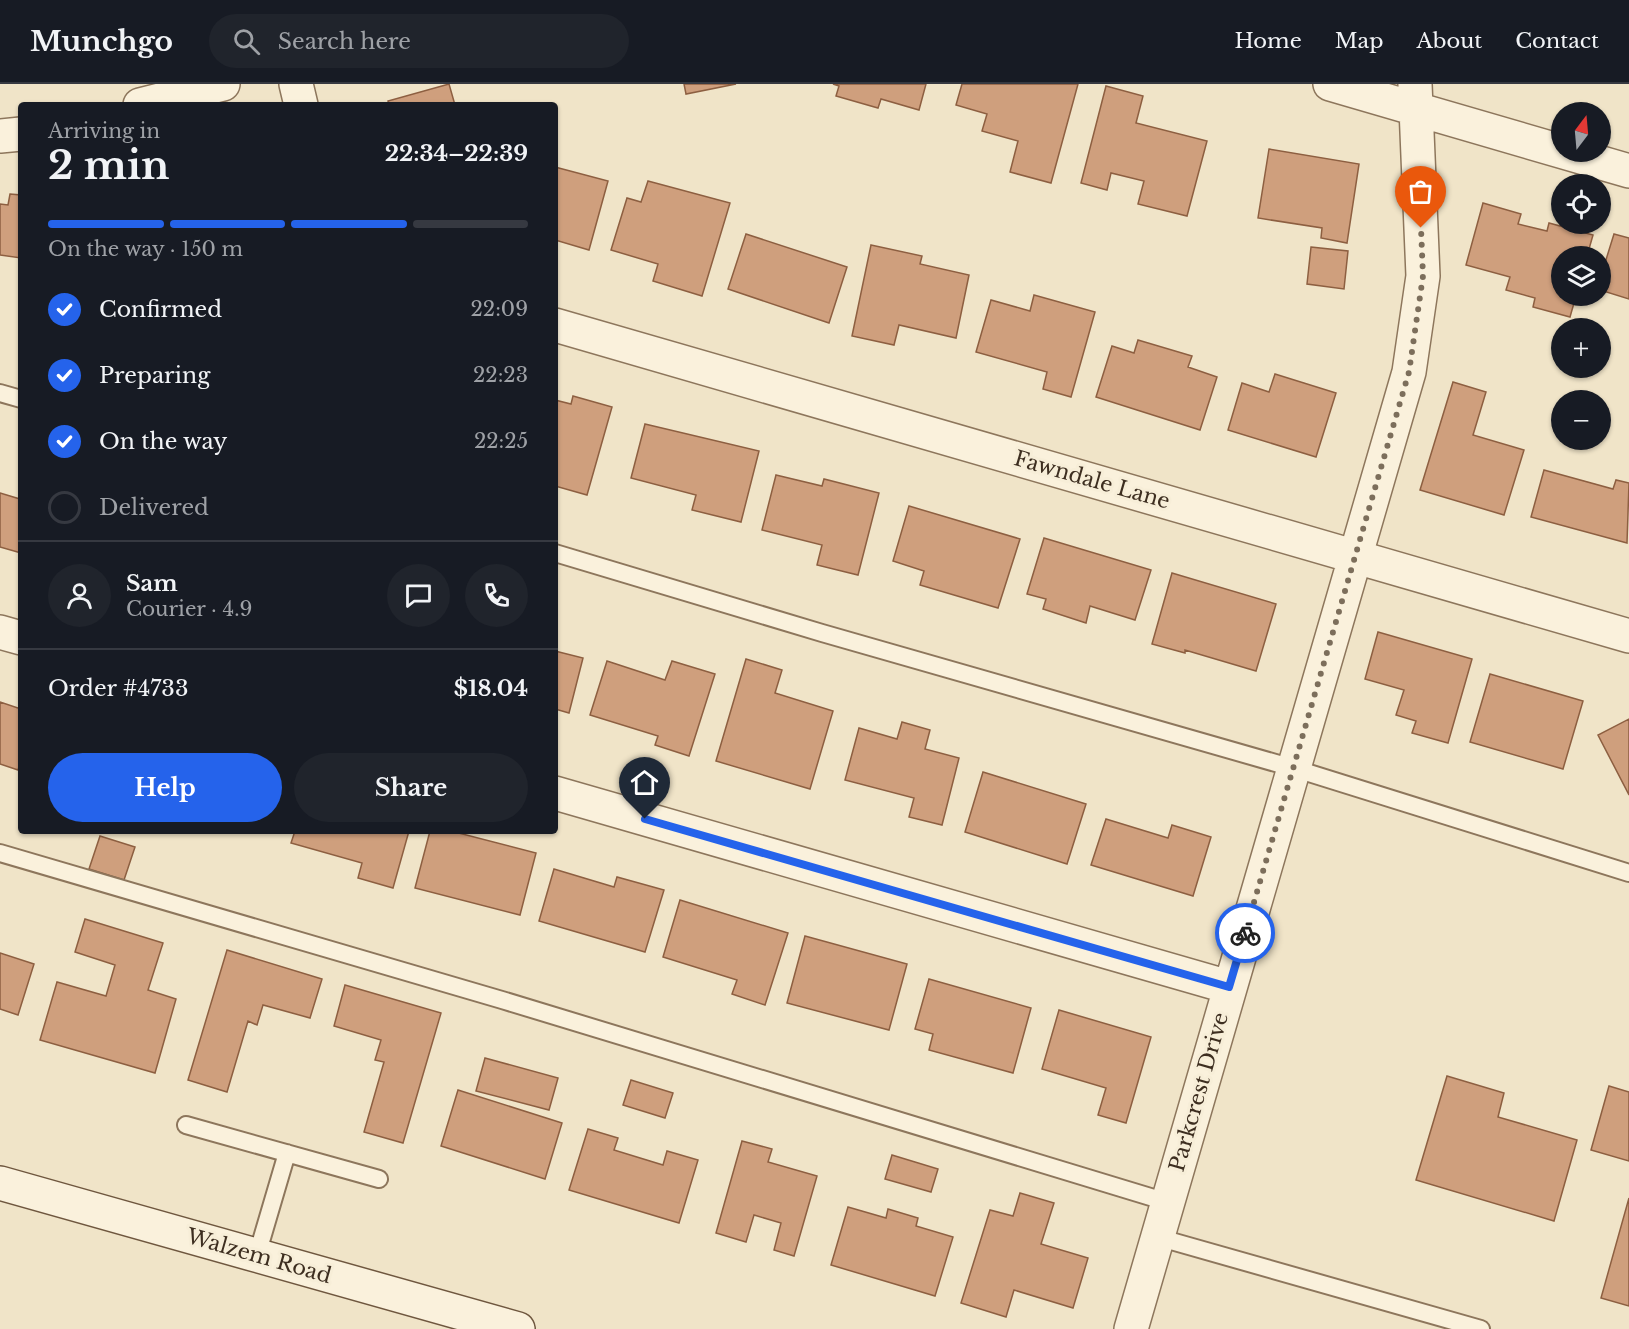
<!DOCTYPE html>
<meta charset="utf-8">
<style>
body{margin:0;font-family:"Libre Baskerville",serif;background:#20242c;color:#f1f3f6;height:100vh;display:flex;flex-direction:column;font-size:22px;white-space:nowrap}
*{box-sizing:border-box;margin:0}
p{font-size:20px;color:#9ea1a6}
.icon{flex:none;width:33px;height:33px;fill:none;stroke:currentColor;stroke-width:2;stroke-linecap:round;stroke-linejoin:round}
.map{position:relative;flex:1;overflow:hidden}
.sheet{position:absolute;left:18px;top:18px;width:540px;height:732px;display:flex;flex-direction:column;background:#171b24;border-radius:6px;box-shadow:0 2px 4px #0004}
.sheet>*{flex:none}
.needle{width:39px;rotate:16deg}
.controls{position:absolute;left:1551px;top:18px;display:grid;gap:12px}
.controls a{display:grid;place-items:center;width:60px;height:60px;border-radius:50%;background:#171b24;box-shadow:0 2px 4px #0004;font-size:30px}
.pin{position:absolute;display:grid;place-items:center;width:51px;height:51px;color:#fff;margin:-62px -26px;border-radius:50% 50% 50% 0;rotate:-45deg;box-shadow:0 0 6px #0007}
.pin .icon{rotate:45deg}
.courier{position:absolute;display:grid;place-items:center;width:60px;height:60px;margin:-30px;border:4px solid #2563eb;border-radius:50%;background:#fff;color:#222;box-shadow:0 2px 8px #0007}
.headline em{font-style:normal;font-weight:700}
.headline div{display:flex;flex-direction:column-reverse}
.headline{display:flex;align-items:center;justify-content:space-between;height:102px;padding:0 30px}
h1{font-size:39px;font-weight:700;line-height:45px}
.bar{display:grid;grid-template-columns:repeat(4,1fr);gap:9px 6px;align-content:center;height:72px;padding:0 30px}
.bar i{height:8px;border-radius:4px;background:#363941}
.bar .active{background:#2563eb}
.bar p{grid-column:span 4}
.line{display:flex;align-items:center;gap:15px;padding:0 30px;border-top:2px solid #363941}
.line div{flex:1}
.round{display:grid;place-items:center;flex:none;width:63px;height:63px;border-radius:32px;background:#20242c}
ol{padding:0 30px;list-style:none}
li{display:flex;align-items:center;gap:18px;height:66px}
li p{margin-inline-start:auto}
li .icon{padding:6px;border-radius:50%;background:#2563eb;color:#fff;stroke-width:4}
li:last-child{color:#9ea1a6}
li i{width:33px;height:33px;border:3px solid #363941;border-radius:50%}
.cta{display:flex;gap:12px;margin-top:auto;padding:12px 30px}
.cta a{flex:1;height:69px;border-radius:36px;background:#2563eb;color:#fff;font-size:24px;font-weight:700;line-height:69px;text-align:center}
.cta a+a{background:#20242c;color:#f1f3f6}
header{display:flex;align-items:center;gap:36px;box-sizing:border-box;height:84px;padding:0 30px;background:#171b24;border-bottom:2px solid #363941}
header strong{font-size:28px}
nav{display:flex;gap:33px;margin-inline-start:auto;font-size:21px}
.search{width:420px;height:54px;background:#20242c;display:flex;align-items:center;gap:15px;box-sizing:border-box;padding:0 21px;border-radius:33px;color:#9ea1a6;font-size:22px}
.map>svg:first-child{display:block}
</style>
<header>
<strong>Munchgo</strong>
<div class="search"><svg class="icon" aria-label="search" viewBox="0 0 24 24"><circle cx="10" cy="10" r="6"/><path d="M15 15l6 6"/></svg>Search here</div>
<nav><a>Home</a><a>Map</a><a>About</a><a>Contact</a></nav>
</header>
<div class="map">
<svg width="1629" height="1245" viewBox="0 0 1629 1245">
<rect width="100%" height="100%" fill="#f0e4c8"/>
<path fill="#cf9f7d" stroke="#8d5f41" stroke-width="1.5" d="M449,0l6,21h-66l-1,-4z
M684,0h52l-50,10z
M833,0h93l-7,26 -38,-11 -3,9 -42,-12 3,-10z
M962,0h116l-27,99 -41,-11 8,-31 -36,-10 5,-17 -31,-9z
M1106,2l37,10 -7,27 71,18 -20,75 -49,-12 6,-23 -33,-8 -4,17 -26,-7z
M1269,65l90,15 -12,79 -26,-5 1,-10 -64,-10z
M555,83l53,14 -19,69 -34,-10z
M648,97l82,22 -28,93 -49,-15 5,-17 -47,-14 16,-52 14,4z
M10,110l11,1v63l-21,-3v-51l8,1z
M1483,119l38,11 -3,10 29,7 2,-8 44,12 -6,21h-25v40h14l-6,21 -37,-10 2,-9 -29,-8 4,-13 -44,-12z
M746,150l101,33 -18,56 -101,-34z
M1614,150l15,4v61l-29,-9v-11z
M871,161l51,11 -2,8 49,11 -13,63 -57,-13 -5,20 -42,-9z
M1311,163l37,4 -4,38 -37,-5z
M1034,211l61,17 -24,85 -28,-8 4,-17 -71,-20 15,-52 39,11z
M1138,256l54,16 -4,11 29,10 -17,53 -104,-33 16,-51 22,7z
M1275,290l61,19 -20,64 -88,-27 14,-47 27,9z
M1453,298l33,10 -13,43 51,15 -20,65 -84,-25z
M573,312l39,11 -25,88 -32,-9 2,-19h-2v-67l16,4z
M645,340l114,27 -18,71 -49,-12 4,-15 -65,-17z
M1544,386l69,19 3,-9 13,3 -2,60 -96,-26z
M776,391l46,11 2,-7 55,14 -21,82 -41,-10 5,-20 -60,-15z
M0,409l20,6 1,-3v57l-21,-6z
M909,422l111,33 -22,69 -78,-23 4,-14 -31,-10z
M1044,454l107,32 -16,50 -45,-14 -4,17 -43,-14 3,-10 -19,-5z
M1172,489l104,31 -20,67 -71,-21v3l-33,-9z
M1378,548l94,27 -24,84 -36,-10 4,-12 -20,-6 8,-25 -39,-11z
M555,567l28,7 -14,55 -14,-4z
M746,575l36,11 -7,23 58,18 -23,78 -94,-28z
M607,577l58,19 7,-19 43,13 -26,82 -34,-11 3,-9 -68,-21z
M1490,590l93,27 -20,68 -93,-27z
M0,618l21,7v51l-3,10 -18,-6z
M1629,635v76l-31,-60z
M902,638l28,8 -5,19 34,9 -17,67 -33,-8 5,-19 -69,-18 14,-52 38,11z
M983,688l103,32 -19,60 -102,-32z
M1106,735l62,19 4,-13 39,12 -18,59 -102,-31z
M295,747h114l-16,57 -35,-10 4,-15 -71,-20z
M430,747h21l85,22 -16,62 -105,-27z
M100,752l35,11 -11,33 -35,-11z
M554,785l60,18 3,-10 47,13 -19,62 -106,-31z
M680,816l108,33 -23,72 -33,-11 5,-14 -74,-23z
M85,835l78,24 -15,47 28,9 -21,74 -115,-33 17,-58 49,14 9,-31 -40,-13z
M805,852l102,28 -18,66 -102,-27z
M227,866l95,29 -12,39 -47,-13 -6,20 -9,-4 -21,71 -39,-12z
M0,869l34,11 -16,51 -18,-6z
M929,895l102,29 -18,65 -84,-23 4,-16 -18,-5z
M345,901l96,28 -38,130 -39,-11 20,-70 -9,-2 6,-20 -47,-14z
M1059,926l92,27 -25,86 -28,-8 8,-27 -64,-19z
M485,974l73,20 -9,32 -73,-19z
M1447,992l57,17 -6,24 79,23 -23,81 -138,-41z
M631,996l42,13 -8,25 -42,-13z
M1609,1002l20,6v69l-38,-11z
M458,1006l104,33 -17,56 -104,-33z
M588,1045l30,9 -4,12 49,15 4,-14 31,9 -19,63 -110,-33z
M742,1057l30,8 -4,13 49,14 -23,80 -20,-6 7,-27 -27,-8 -8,27 -30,-9z
M892,1071l46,14 -7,23 -46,-13z
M1020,1109l34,10 -13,41 47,14 -15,50 -59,-18 -8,27 -45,-14 29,-93 23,6z
M1629,1114v108l-28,-8z
M848,1123l38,11 2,-9 30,9 -2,8 37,11 -18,59 -104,-31z"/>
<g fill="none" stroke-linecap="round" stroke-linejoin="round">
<g stroke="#8d765c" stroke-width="20">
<path id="lane" d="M0,309l21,6
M555,469l267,80 471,135 336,105
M0,769l502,147 665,202
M186,1041l193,54
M1157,1153l324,92
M257,1171l30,-102"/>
</g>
<g stroke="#8d765c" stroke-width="36">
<path id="street" d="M296,0l5,21
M1330,0l299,87
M140,21l83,-21
M0,52l21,-2
M555,241l1074,311
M0,548l21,6
M555,709l674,194
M1131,1245l278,-957 14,-96 -8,-192"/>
</g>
<g stroke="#6f573f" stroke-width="36">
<path id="secondary" d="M0,1099l518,146"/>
</g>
<use href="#lane" stroke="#faf1dc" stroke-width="16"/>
<use href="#street" stroke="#faf1dc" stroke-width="33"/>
<use href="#secondary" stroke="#faf1dc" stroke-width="33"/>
</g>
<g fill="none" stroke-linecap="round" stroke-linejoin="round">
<path stroke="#7c6e5b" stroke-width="6" stroke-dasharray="0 10.8" d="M1245,849l164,-561 14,-96 -2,-48"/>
<path stroke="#2563eb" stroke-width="8" d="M645,735l584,168 16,-54"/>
</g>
<g text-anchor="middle" stroke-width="6" stroke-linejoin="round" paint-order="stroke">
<g font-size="21" fill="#3d2e20" stroke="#f7eed8">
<text transform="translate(1092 396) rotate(16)" y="7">Fawndale Lane</text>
<text transform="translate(1199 1008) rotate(-74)" y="7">Parkcrest Drive</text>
<text transform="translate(259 1172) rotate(16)" y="7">Walzem Road</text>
</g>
</g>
</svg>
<div class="controls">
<a><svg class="needle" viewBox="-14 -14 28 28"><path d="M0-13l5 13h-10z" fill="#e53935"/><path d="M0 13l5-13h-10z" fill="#9ea1a6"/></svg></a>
<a><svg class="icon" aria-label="locate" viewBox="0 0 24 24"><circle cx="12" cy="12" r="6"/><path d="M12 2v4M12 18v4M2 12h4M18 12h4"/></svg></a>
<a><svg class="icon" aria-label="layers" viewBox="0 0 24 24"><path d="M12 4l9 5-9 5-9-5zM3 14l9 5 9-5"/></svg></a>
<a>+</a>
<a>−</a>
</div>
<div class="pin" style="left:1421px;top:144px;background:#ea580c"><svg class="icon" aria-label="bag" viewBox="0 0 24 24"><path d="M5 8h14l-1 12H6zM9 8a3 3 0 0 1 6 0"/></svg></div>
<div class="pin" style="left:645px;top:735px;background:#1f2937"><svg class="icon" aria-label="home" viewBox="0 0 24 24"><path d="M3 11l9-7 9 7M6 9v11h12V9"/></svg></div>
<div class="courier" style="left:1245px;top:849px"><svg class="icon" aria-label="bike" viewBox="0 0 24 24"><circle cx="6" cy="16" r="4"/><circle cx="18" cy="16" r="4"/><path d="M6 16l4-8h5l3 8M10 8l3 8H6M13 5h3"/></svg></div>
<section class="sheet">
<div class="headline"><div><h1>2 min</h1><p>Arriving in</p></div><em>22:34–22:39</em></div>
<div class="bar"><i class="active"></i><i class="active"></i><i class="active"></i><i></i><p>On the way · 150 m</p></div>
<ol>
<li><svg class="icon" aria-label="check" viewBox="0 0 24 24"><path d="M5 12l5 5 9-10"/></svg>Confirmed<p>22:09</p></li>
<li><svg class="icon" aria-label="check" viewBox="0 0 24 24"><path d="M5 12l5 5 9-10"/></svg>Preparing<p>22:23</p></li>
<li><svg class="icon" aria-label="check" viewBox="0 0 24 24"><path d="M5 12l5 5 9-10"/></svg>On the way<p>22:25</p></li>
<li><i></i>Delivered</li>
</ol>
<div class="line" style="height:108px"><a class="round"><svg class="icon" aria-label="person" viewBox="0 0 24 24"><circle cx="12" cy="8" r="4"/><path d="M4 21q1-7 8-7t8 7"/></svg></a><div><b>Sam</b><p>Courier · 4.9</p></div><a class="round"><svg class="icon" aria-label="chat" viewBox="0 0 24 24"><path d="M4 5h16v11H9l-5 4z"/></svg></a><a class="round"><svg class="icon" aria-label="phone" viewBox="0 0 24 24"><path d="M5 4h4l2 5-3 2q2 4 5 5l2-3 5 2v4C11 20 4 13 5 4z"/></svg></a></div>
<div class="line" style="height:78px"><div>Order #4733</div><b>$18.04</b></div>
<div class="cta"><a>Help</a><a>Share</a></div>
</section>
</div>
